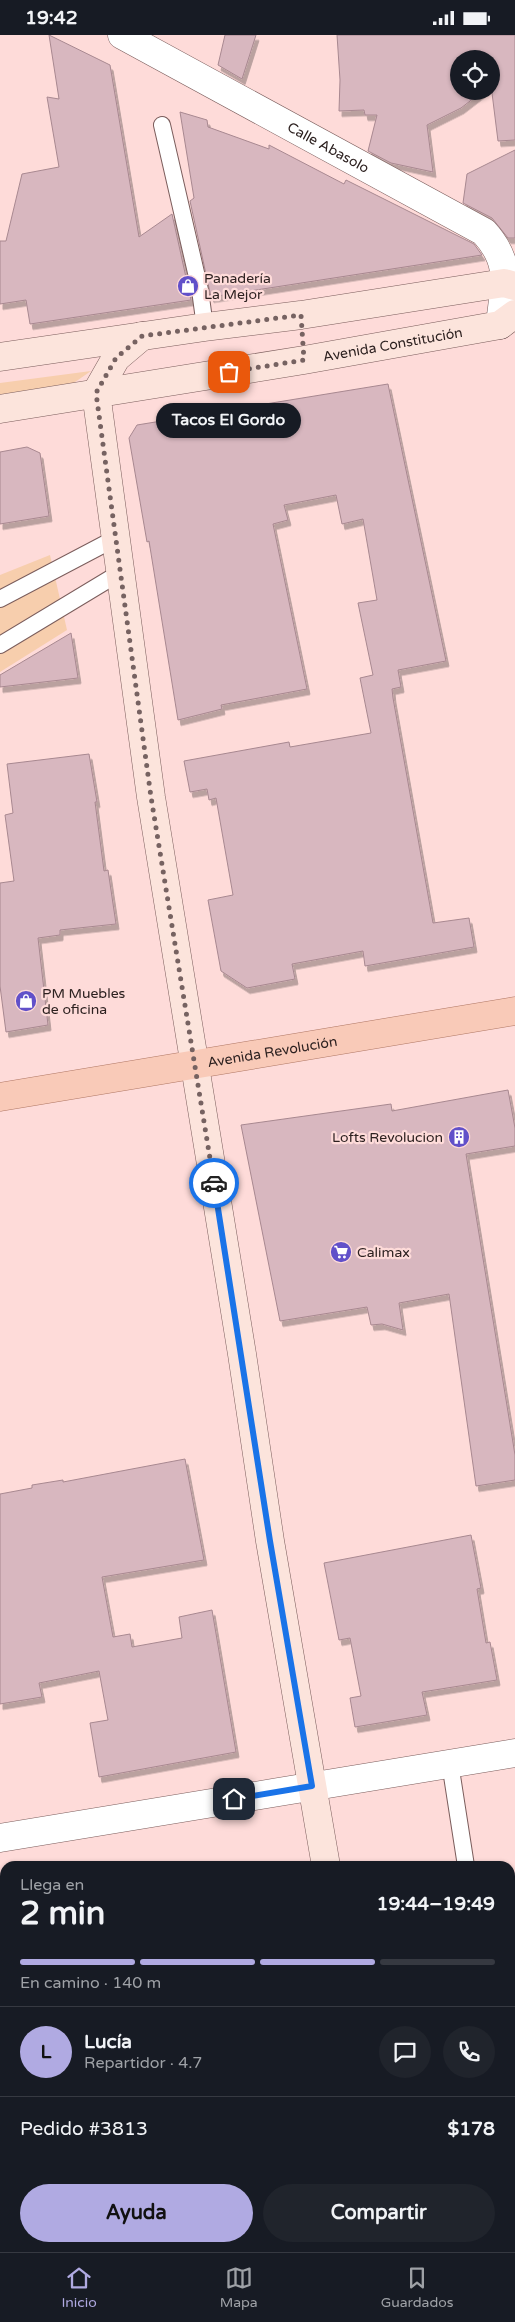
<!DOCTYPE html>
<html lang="es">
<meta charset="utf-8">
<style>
body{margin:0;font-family:"Varela Round",sans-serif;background:#20242c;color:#f1f3f6;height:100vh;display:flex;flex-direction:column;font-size:19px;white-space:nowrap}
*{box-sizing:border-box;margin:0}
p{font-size:16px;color:#9ea1a6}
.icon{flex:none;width:28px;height:28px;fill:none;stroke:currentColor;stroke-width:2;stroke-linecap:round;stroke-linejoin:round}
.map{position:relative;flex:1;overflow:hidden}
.drawer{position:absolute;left:0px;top:1826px;width:515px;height:391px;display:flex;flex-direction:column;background:#171b24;border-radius:15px 15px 0 0;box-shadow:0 1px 4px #0004}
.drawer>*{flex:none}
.controls{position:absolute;left:450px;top:15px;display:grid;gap:10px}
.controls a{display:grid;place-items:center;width:50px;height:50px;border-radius:50%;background:#171b24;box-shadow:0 1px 4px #0004;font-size:25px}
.pin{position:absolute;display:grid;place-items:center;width:42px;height:42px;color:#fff;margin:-21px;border-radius:10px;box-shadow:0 2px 8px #0006}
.courier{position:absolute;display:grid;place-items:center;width:50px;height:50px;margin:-25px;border:4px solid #1a73e8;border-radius:50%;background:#fff;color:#222;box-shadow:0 1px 6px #0007}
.bubble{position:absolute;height:35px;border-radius:18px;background:#171b24;box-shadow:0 1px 4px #0004;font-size:16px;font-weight:800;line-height:35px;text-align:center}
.summary em{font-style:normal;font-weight:800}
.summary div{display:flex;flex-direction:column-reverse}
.summary{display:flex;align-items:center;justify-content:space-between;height:85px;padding:0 20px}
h1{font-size:32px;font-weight:800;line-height:38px}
.bar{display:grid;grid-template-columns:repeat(4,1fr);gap:8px 5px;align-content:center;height:60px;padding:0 20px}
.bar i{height:6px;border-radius:4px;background:#363941}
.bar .current{background:#b0aae2}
.bar p{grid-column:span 4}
.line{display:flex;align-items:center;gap:12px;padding:0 20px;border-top:1px solid #363941}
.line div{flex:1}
.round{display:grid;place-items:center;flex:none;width:52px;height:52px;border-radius:26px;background:#20242c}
.cta{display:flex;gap:10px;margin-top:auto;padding:10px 20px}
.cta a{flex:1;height:58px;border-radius:30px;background:#b0aae2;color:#111;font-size:20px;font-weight:800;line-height:58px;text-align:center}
.cta a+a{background:#20242c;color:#f1f3f6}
.status{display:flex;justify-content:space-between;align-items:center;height:35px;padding:0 25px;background:#171b24;direction:ltr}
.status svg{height:14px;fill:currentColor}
.dock{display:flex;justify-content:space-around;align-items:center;height:70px;border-top:1px solid #363941;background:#171b24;font-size:14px;color:#9ea1a6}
.dock a{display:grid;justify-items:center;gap:2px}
.dock .current{color:#b0aae2}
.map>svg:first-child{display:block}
</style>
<div class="status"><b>19:42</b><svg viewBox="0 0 49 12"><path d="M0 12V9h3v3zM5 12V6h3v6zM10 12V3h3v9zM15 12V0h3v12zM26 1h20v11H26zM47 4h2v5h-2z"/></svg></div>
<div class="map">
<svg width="515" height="2217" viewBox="0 0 515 2217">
<defs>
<filter id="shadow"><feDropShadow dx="3" dy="5.5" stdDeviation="0" flood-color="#0004"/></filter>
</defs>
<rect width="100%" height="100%" fill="#fedbd9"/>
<path fill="#f7cead" d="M91,336l-26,18 -65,11v-17z
M50,520l17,75 -67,42v-97z"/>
<path fill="#d8b7bf" stroke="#a88890" filter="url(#shadow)" d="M49,0l61,30 29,172 33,-23 19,86 -161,24 -4,-24 -26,4v-63h6l16,-67 37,-7 -12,-70 12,2z
M225,0h31l-14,44 -24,-14z
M337,0h178v105l-17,1 -7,-56v-26h-32v32h24l-22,17 -34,17 6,47 -42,-9 -23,-12 9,-36h-12l-1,-5 -25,1 1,-31z
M180,77l27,8 1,7 61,22v-4l75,39 2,-4 128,64 8,11 -271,42 -21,-96 4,-3z
M515,115v88h-7l-16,-20 -29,-15 4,-29z
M388,349l58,277 -48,9 3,17 -9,2 1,9 40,225 36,-5 5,29 -109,19 -2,-15 -71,13 3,15 -48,9 -26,-17 -13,-71 25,-5 -17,-97 -7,2 -2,-11 -17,3 -6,-31 105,-19 1,5 81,-14 -11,-55 13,-3 -15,-72 19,-3 -14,-81 -21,5 -6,-29 -52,10 4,15 -15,4 34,165 -86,16 1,4 -44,11 -29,-179 -2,1 -18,-104 8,-13z
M27,412l13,6 9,63 -49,8v-72z
M71,598l7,45 -78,9v-12z
M89,719l8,48h-2l9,69 4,-1 8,54 -56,6v5l-22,3 10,87 -42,7 -6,-46v-103l14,-2 -9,-66 8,-2 -6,-49z
M508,1055l7,38v18l-49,8 49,301v25l-39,6 -27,-192 -50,9 4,27 -21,-6 -11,1 -4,-18 -87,14 -39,-196 150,-21 1,7z
M185,1424l19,101 -102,17 11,60 17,-3 2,13 50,-9 -3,-21 33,-7 24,142 -137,25 -9,-54 18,-3 -9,-49 -60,12 3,14 -42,7v-210l32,-6v-3l31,-5v2z
M471,1500l10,53 -4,1 9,54 4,-1 7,38 -75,12 5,23 -72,12 -5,-29 11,-2 -11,-58 -11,2 -15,-77z"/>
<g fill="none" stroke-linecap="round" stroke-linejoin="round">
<g stroke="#7b5d5c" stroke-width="18">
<path id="service" d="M162,90l38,165 5,37
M0,564l116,-61
M0,610l121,-73
M450,1728l16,103
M0,2047l5,29
M28,2212l1,5"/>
</g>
<g stroke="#7b5d5c" stroke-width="29">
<g id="minor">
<path id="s1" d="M122,0l362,197c29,32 20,53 16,93"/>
</g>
</g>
<g stroke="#7b5d5c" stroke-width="29">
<path id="tertiary" d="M0,1803l515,-85"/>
</g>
<g stroke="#7b5d5c" stroke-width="29">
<g id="secondary">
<path d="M0,322l205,-30 96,-12 203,-32 11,3"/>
<path d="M96,358l55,404 91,557 28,187 56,325"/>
<path d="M96,358l20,-35 26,-22"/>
<path id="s2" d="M0,374l304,-49 196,-35 15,-11"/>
<path d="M392,2212l1,5"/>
</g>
</g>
<g stroke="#af7764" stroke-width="29">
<g id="primary">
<path id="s3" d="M0,1062l515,-86"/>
</g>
</g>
<use href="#service" stroke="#fff" stroke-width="16"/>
<use href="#minor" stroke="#fff" stroke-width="28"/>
<use href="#tertiary" stroke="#fff" stroke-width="28"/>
<use href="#secondary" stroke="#fce4dc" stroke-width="28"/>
<use href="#primary" stroke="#f9cab8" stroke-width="28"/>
</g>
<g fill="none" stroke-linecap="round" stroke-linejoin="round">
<path stroke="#766261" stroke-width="5" stroke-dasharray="0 9" d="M214,1148l-63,-386 -55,-404 20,-35 26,-22 159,-21 3,45 -75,12"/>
<path stroke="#1a73e8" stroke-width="6" d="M214,1148l56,358 42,245 -78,13"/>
</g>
<defs>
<g id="shop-disc" transform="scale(1.125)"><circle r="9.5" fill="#6150c9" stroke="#fedbd9"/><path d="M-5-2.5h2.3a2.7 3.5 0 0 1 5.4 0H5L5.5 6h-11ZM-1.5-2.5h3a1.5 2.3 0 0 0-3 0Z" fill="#fff"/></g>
<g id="building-disc" transform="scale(1.125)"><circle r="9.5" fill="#6150c9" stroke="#fedbd9"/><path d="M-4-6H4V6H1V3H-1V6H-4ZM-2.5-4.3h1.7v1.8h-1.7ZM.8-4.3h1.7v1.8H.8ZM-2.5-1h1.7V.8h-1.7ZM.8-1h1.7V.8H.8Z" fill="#fff"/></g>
<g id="supermarket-disc" transform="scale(1.125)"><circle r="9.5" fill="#6150c9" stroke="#fedbd9"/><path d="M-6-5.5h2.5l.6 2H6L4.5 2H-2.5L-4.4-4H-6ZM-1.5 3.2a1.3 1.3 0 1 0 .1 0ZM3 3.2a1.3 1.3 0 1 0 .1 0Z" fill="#fff"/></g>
</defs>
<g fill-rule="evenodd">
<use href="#shop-disc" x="188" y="251"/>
<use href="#shop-disc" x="26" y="966"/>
<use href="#building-disc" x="459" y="1102"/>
<use href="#supermarket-disc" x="341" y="1217"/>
</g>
<g text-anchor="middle" stroke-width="4.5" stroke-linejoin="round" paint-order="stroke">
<g font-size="14" fill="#2d2120" stroke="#fedbd9">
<text dy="5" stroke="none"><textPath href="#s1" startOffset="235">Calle Abasolo</textPath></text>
<text dy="5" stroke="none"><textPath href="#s2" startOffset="398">Avenida Constitución</textPath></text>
<text dy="5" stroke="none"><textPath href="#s3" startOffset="276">Avenida Revolución</textPath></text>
</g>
<g font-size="14" fill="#2d2120" stroke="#fedbd9" text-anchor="start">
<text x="204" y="248">Panadería<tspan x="204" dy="16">La Mejor</tspan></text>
<text x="42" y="963">PM Muebles<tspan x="42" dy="16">de oficina</tspan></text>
<text x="443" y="1107" text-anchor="end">Lofts Revolucion</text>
<text x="357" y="1222">Calimax</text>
</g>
</g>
</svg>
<div class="controls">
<a><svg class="icon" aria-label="locate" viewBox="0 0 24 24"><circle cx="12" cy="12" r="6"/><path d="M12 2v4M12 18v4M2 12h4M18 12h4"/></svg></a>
</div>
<div class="pin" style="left:229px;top:337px;background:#ea580c"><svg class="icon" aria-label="bag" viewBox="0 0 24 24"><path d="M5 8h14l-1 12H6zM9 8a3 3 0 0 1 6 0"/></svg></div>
<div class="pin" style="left:234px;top:1764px;background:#1f2937"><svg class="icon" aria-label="home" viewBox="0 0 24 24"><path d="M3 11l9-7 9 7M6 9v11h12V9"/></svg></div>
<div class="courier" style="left:214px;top:1148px"><svg class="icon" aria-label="car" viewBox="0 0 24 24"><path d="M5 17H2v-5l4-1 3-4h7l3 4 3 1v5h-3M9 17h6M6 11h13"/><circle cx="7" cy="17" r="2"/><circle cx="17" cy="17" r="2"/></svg></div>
<div class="bubble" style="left:156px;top:368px;width:145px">Tacos El Gordo</div>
<section class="drawer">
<div class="summary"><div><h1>2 min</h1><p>Llega en</p></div><em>19:44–19:49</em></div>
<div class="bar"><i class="current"></i><i class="current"></i><i class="current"></i><i></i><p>En camino · 140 m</p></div>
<div class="line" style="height:90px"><b class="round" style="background:#b0aae2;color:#111">L</b><div><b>Lucía</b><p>Repartidor · 4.7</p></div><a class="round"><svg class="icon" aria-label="chat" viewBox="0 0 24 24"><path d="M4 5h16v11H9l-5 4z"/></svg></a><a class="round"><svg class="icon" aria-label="phone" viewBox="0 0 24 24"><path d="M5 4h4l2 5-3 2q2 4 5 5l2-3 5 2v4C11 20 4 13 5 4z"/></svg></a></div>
<div class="line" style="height:65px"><div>Pedido #3813</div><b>$178</b></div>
<div class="cta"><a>Ayuda</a><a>Compartir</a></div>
</section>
</div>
<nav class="dock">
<a class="current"><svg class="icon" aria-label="home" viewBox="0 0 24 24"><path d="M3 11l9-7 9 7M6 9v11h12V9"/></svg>Inicio</a>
<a><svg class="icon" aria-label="map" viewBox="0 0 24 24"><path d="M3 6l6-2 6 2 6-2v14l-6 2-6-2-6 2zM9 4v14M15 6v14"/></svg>Mapa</a>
<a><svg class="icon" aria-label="saved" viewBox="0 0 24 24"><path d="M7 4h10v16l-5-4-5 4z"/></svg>Guardados</a>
</nav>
